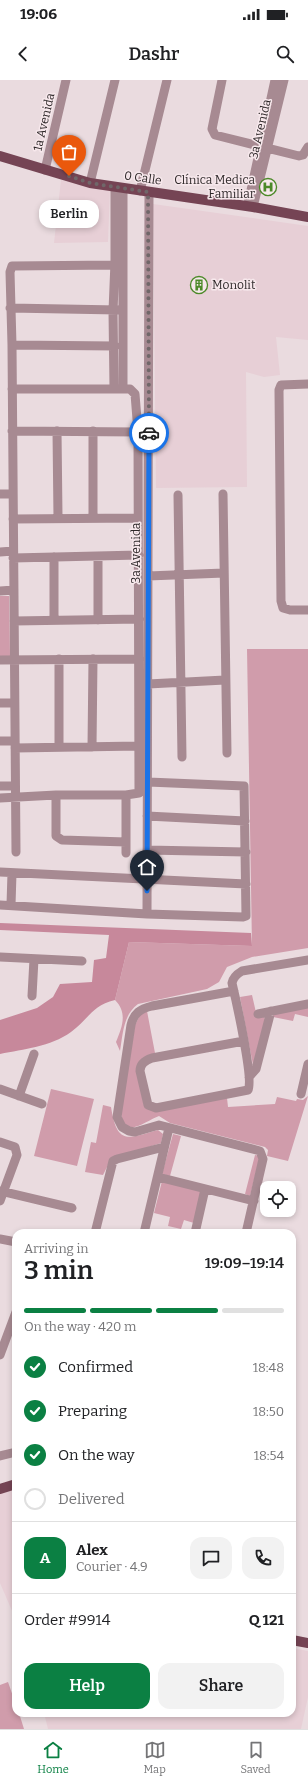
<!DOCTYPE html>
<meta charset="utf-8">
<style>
body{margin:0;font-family:Bitter,serif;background:#f2f2f2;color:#202124;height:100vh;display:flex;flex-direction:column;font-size:15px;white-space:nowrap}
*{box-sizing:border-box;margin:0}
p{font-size:13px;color:#757577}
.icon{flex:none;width:22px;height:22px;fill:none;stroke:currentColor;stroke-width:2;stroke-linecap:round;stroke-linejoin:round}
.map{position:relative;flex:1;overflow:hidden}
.sheet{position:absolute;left:12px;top:1149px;width:284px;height:488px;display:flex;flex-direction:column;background:#fff;border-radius:12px;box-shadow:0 2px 6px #0003}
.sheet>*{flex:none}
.buttons{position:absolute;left:260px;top:1101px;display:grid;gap:8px}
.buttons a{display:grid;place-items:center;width:36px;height:36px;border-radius:8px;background:#fff;box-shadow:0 2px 6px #0003;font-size:20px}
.pin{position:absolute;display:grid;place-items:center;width:34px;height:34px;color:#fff;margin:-41px -17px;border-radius:50% 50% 50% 0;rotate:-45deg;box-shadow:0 0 4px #0007}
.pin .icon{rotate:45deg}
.courier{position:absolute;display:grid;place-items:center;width:40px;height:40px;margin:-20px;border:3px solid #1a73e8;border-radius:50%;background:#fff;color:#222;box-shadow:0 1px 5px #0007}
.bubble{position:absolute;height:28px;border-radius:12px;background:#fff;box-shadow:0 2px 6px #0003;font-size:13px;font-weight:600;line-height:28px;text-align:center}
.summary em{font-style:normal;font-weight:600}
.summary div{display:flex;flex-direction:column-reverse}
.summary{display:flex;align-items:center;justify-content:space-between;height:68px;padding:0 12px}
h1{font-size:26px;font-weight:600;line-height:30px}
.bar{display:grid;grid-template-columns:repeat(4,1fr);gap:6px 4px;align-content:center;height:48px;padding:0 12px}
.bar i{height:5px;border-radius:3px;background:#e0e0e0}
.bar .selected{background:#0b8043}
.bar p{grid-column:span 4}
.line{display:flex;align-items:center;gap:10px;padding:0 12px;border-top:1px solid #e0e0e0}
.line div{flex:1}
.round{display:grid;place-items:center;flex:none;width:42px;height:42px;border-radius:12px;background:#f2f2f2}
ol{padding:0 12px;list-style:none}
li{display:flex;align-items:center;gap:12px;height:44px}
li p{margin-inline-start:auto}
li .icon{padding:4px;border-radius:50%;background:#0b8043;color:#fff;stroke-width:4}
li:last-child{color:#757577}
li i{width:22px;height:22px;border:2px solid #e0e0e0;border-radius:50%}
.primary-button{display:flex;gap:8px;margin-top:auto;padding:8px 12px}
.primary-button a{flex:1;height:46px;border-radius:12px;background:#0b8043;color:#fff;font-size:16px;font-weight:600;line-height:46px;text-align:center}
.primary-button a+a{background:#f2f2f2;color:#202124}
.status{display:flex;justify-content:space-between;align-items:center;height:28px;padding:0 20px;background:#fff;direction:ltr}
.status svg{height:11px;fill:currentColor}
header{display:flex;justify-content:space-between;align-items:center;height:52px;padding:0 12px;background:#fff;font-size:18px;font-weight:600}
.menu{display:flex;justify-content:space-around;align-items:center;height:56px;border-top:1px solid #e0e0e0;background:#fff;font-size:11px;color:#757577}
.menu a{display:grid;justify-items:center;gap:2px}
.menu .selected{color:#0b8043}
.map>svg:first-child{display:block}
</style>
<div class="status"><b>19:06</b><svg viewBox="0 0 49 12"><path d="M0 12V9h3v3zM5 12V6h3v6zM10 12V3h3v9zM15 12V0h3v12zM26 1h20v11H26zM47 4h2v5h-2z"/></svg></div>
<header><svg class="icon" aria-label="back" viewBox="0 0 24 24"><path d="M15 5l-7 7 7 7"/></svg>Dashr<svg class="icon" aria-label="search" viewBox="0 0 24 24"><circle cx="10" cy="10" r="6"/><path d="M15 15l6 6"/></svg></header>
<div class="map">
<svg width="308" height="1649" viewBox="0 0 308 1649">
<rect width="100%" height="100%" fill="#eadbdf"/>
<path fill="#e7cfd6" d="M61,100l49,9 -2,53 -54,1z
M153,124l155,22v114l-32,-3 4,38 -16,2 -18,-5 1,115 -91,1z
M16,1409v131l-16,-37v-90z
M292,1568l16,3v46l-7,32h-253l-4,-16h248z"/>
<path fill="#d09cab" d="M0,516h9l1,60h-10z
M247,569h61v299l-56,9 -25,10 -8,15 -12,7 -69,15c-15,11 -15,30 -18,47l-4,-9c6,-15 12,-29 -1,-42l14,-58 123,4z
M252,915l5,22 6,-1 2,3 -12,46 -13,-68z
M308,927v10l-13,-3 -2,7 -20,-4v-3z
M147,931l8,42 -18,20 7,32 83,-7 1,9 47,-3 2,-7 19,4 1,-2 6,1 5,-4 -20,65 -21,-5 1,-6 -3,-3 -95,-24 -11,-7c-12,4 -36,25 -38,-3l14,-88 5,-10z
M51,1009l43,10 -17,67 -43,-10z
M103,1025l8,2c6,38 16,32 47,23l5,4 -2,9 -50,16 -8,16 -18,-3 6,-30 5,1z
M173,1054l8,2 -11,40 -8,-2z
M255,1075l5,1 -10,40 -5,-2z
M162,1101l40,10 -8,32 -10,-3 -3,9 -13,-3 2,-9 -16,-4z
M8,1602l8,23v8h3l5,16h-24v-44z"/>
<path fill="#c7889b" d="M0,843l251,10 1,13 -123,-4 -14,58c-24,6 -26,19 -44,32 -21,15 -47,17 -71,22v-34l37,-12 16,-11 7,-13 32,-2 2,-22 12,-2 3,-23 -109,-5z"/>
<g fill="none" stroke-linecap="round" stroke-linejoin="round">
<path stroke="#a78a92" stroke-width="9" d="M222,0l-10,49 3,6 84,21 4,-1 5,-8
M45,90l21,-90
M90,103l25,-103
M140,111l27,-111
M248,124l27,-124
M253,127l31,-127
M10,228l108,2
M12,265l103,1
M308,304l-27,1 -2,5 2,211 2,7 7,2h18
M114,309l-1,-78 2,-49v-75
M123,309v-201
M12,351l126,1
M57,351l1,86
M0,414h13
M223,414l4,259
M178,415l4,262
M93,437v-86
M13,439l125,-1
M0,472l13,-1
M98,476v64
M54,477v63
M13,478l126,-3
M148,496l76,-3
M0,511l14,-1
M14,541l125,-2
M0,580l139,-1
M148,604l77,-4
M0,623h14
M0,661h15
M59,667v-88
M92,667l1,-88
M15,668l124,-2
M0,706h15
M56,715v41l6,4 64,2
M0,718l56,-3h70l13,-2 -1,-361 -3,-38 -5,-5h-118
M147,736l98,5
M147,770l99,2
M16,772l-4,-507 -2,-73 2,-6 103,-1
M126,773v-58
M0,792l246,12
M0,825l147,9 96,3 3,-1 -2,-130 -96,-4
M11,825l1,-32
M147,834l2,-722
M0,877l82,4
M234,911l-82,15c-12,3 -18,7 -21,19l-14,92 5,10 7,4 6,1 24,-7 101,26 3,8 -17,74
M32,916l2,-37
M258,934l50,-10
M244,961l-92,17c-6,2 -12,5 -12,13l8,34 8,3 92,-18c6,-10 -12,-90 -16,-107 1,-6 5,-9 10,-12l66,-11
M249,997l7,-8 15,-58
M0,1009l42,15
M301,1014l7,-30
M19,1016l15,-42
M0,1062l15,5 2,8 -17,46
M158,1097l96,24
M0,1111l72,17
M95,1153l18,-72 4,-2 47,-12
M144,1153l25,-105
M195,1153l10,-44
M0,1159l16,3
M0,1275l16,-43
M0,1376l16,-4"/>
<path stroke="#754454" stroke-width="10" d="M0,76l90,27 163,24 55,10
M0,1409l16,-5
M292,1560l16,3"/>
</g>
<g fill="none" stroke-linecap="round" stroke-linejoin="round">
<path stroke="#706769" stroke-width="4" stroke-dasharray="0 7.2" d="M69,96l21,7 58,9 1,241"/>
<path stroke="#1a73e8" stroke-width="5" d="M147,811l2,-458"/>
</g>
<defs>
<g id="hospital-ring" transform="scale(0.9)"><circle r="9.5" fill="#f7e8ec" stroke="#4c8a29" stroke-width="1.5"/><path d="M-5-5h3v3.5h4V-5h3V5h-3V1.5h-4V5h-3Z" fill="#4c8a29"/></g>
<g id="building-ring" transform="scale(0.9)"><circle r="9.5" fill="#f7e8ec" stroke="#4c8a29" stroke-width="1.5"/><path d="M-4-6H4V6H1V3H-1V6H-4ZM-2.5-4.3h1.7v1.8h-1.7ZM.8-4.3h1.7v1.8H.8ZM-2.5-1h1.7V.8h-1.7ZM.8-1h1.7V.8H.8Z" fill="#4c8a29"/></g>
</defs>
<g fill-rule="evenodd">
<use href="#hospital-ring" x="268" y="107"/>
<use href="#building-ring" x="199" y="205"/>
</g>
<g text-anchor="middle" stroke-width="3" stroke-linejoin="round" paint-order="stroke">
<g font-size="12" fill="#2e2829" stroke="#f7e8ec">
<text transform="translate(44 42) rotate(-77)" y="4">1a Avenida</text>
<text transform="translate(260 49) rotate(-77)" y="4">3a Avenida</text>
<text transform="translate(143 98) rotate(8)" y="4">0 Calle</text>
<text transform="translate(136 473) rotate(-90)" y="4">3a Avenida</text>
</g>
<g font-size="12" fill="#2e2829" stroke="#f7e8ec" text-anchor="end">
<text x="255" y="104">Clínica Medica<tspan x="255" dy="14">Familiar</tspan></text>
<text x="212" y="209" text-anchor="start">Monolit</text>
</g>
</g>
</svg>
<div class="buttons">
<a><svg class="icon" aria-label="locate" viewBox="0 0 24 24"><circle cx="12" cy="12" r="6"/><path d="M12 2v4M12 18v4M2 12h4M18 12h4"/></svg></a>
</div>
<div class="pin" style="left:69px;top:96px;background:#ea580c"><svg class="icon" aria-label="bag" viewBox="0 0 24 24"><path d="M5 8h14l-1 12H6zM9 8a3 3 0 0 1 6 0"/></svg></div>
<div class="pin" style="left:147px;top:811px;background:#1f2937"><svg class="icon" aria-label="home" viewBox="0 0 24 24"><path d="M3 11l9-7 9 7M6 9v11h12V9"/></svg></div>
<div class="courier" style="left:149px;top:353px"><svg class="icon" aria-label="car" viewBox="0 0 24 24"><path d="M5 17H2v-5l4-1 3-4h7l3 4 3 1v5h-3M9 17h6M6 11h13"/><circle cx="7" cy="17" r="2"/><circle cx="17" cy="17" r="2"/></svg></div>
<div class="bubble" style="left:39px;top:120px;width:60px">Berlin</div>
<section class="sheet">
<div class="summary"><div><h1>3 min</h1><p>Arriving in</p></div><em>19:09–19:14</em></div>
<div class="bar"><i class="selected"></i><i class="selected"></i><i class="selected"></i><i></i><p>On the way · 420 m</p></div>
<ol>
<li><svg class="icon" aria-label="check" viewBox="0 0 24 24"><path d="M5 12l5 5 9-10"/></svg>Confirmed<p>18:48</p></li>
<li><svg class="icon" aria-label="check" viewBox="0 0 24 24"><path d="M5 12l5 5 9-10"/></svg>Preparing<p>18:50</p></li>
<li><svg class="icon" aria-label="check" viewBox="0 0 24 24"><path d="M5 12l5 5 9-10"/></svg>On the way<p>18:54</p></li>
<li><i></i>Delivered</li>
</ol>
<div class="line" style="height:72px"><b class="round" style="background:#0b8043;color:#fff">A</b><div><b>Alex</b><p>Courier · 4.9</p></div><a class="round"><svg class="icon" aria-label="chat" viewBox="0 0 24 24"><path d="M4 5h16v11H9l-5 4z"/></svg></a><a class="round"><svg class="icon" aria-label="phone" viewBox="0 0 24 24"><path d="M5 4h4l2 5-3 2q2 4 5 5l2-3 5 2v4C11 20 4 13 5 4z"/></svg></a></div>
<div class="line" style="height:52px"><div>Order #9914</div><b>Q 121</b></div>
<div class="primary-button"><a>Help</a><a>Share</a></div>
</section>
</div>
<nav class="menu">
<a class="selected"><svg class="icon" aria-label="home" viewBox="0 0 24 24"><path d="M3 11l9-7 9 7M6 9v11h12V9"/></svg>Home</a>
<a><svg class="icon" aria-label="map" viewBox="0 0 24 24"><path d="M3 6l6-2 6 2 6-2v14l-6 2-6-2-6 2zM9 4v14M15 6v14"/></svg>Map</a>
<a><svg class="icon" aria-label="saved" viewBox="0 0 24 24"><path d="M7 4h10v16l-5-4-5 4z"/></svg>Saved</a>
</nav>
